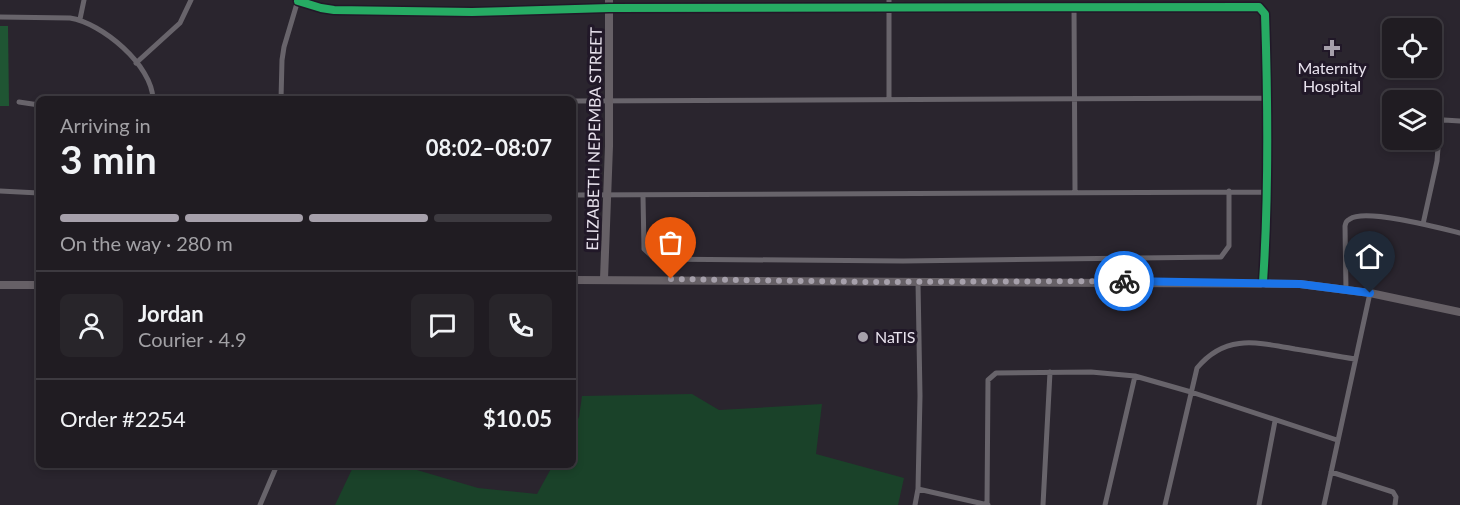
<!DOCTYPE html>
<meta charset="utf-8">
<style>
body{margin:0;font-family:Lato,sans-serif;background:#28252a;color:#f1f3f6;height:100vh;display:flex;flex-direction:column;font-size:22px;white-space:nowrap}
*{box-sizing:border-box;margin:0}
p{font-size:20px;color:#a2a1a5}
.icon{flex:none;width:33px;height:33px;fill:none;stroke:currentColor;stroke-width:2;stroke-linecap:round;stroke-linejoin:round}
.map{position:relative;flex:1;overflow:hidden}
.panel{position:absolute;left:36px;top:96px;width:540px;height:372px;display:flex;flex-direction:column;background:#201c22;border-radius:9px;box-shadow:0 3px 9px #0003,0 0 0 2px #3d3a40}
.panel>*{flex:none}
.fabs{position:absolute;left:1382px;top:18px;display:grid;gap:12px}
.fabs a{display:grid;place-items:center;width:60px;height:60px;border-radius:9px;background:#201c22;box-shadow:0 3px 9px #0003,0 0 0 2px #3d3a40;font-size:30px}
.pin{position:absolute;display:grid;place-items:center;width:51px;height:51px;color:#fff;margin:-62px -26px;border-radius:50% 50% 50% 0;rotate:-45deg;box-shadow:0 0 6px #0007}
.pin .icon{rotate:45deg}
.courier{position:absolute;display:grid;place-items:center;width:60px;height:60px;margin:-30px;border:4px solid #1a73e8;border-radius:50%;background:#fff;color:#222;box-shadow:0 2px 8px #0007}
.summary em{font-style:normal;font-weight:700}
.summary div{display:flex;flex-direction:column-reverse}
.summary{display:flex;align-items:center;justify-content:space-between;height:102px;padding:0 24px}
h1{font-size:39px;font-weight:700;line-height:45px}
.bar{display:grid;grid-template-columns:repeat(4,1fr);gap:9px 6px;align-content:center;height:72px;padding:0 24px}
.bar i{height:8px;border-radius:4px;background:#3d3a40}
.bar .selected{background:#a6a0ab}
.bar p{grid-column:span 4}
.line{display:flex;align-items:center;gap:15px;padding:0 24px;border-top:2px solid #3d3a40}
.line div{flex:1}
.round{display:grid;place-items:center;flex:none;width:63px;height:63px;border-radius:9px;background:#28252a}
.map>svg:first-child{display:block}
</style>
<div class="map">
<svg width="1460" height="505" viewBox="0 0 1460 505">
<rect width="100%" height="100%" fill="#2a252e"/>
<path fill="#1a4229" d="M692,394l27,16 103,-6 -6,50 88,24 -6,27h-563l19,-40h46l78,23 59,6 16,-29h20v-37l6,-11 3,-21z"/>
<path fill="#1f5533" d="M0,26h8l1,80h-9z"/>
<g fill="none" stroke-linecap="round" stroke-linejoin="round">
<path stroke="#68646b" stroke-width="5" d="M889,0v99
M298,1l23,7 13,2 138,2 137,-4 650,-1 6,7c3,89 4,179 -2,268
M1074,7l1,184
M0,17l70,1c32,5 82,47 83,81
M80,19l4,-19
M136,63l44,-40 11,-23
M281,99l1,-39 2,-13 14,-47
M573,101l694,-3
M19,102l20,3
M0,191l39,2
M643,196l1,53 11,10 248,2 318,-4 8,-11v-55
M1423,224l14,-63 3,-39 4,-2 16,1
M573,225v-30l695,-3
M1346,290l-1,-64c1,-4 1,-5 5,-7 15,-11 90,9 110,14
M1331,472l62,20 3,5 -1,8
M918,489l70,16
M260,505l17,-40
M915,505l3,-16 2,-93 -2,-114
M987,505l1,-125 8,-7 95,-1 44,4 56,16 146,48
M1043,505l7,-133
M1105,505l30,-129
M1165,505l32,-137c28,-34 59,-26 98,-19 20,3 40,7 60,10
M1259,505l16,-84
M1324,505l46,-212"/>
<path stroke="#666066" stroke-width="8" d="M604,279l5,-133v-146
M573,280l727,4 70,9 90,19
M0,285h39"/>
<g stroke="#211828" stroke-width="11">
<path id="cycleway" d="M298,1l23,7 13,2 138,2 137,-4 650,-1 6,7c3,89 4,179 -2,268"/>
</g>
<use href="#cycleway" stroke="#26ab63" stroke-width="8"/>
</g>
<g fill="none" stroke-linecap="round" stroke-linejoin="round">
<path stroke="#a6a0ab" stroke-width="6" stroke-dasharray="0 10.8" d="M671,279l199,3 254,-1"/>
<path stroke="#1a73e8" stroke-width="8" d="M1124,281l176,3 70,9"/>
</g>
<g fill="#a6a0ab" stroke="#211828" stroke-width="2">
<path d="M1329 39h6v6h6v6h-6v6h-6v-6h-6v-6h6z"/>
<circle cx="863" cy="337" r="6"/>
</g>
<g text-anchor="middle" stroke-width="6" stroke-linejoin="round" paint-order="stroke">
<g font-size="16" fill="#e9e3ee" stroke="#211828">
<text x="1332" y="74">Maternity<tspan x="1332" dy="18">Hospital</tspan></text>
<text x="875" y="343" text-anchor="start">NaTIS</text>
</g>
<g font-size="16" fill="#e9e3ee" stroke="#211828">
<text transform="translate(594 139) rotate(-89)" y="6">ELIZABETH NEPEMBA STREET</text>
</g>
</g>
</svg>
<div class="fabs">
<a><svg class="icon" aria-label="locate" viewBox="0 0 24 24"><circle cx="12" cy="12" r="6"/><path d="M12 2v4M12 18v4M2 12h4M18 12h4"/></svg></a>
<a><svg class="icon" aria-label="layers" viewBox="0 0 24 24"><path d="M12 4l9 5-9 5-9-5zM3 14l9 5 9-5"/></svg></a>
</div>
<div class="pin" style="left:671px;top:279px;background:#ea580c"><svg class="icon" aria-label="bag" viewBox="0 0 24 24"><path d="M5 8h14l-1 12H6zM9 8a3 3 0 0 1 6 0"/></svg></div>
<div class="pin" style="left:1370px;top:293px;background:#1f2937"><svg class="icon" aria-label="home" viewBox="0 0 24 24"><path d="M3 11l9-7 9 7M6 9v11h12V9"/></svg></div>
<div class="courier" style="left:1124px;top:281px"><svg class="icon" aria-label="bike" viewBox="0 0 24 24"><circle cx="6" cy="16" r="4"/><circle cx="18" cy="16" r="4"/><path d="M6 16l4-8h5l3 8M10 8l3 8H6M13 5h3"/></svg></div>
<section class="panel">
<div class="summary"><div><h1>3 min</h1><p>Arriving in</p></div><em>08:02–08:07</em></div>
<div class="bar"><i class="selected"></i><i class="selected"></i><i class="selected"></i><i></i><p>On the way · 280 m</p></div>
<div class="line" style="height:108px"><a class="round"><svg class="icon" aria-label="person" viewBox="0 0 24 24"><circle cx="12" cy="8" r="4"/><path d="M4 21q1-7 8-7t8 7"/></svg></a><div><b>Jordan</b><p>Courier · 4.9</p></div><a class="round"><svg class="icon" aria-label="chat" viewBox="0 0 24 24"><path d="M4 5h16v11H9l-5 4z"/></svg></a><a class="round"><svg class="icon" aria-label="phone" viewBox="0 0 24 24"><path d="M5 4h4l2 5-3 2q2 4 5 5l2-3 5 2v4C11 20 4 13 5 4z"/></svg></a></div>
<div class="line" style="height:78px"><div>Order #2254</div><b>$10.05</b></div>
</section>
</div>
